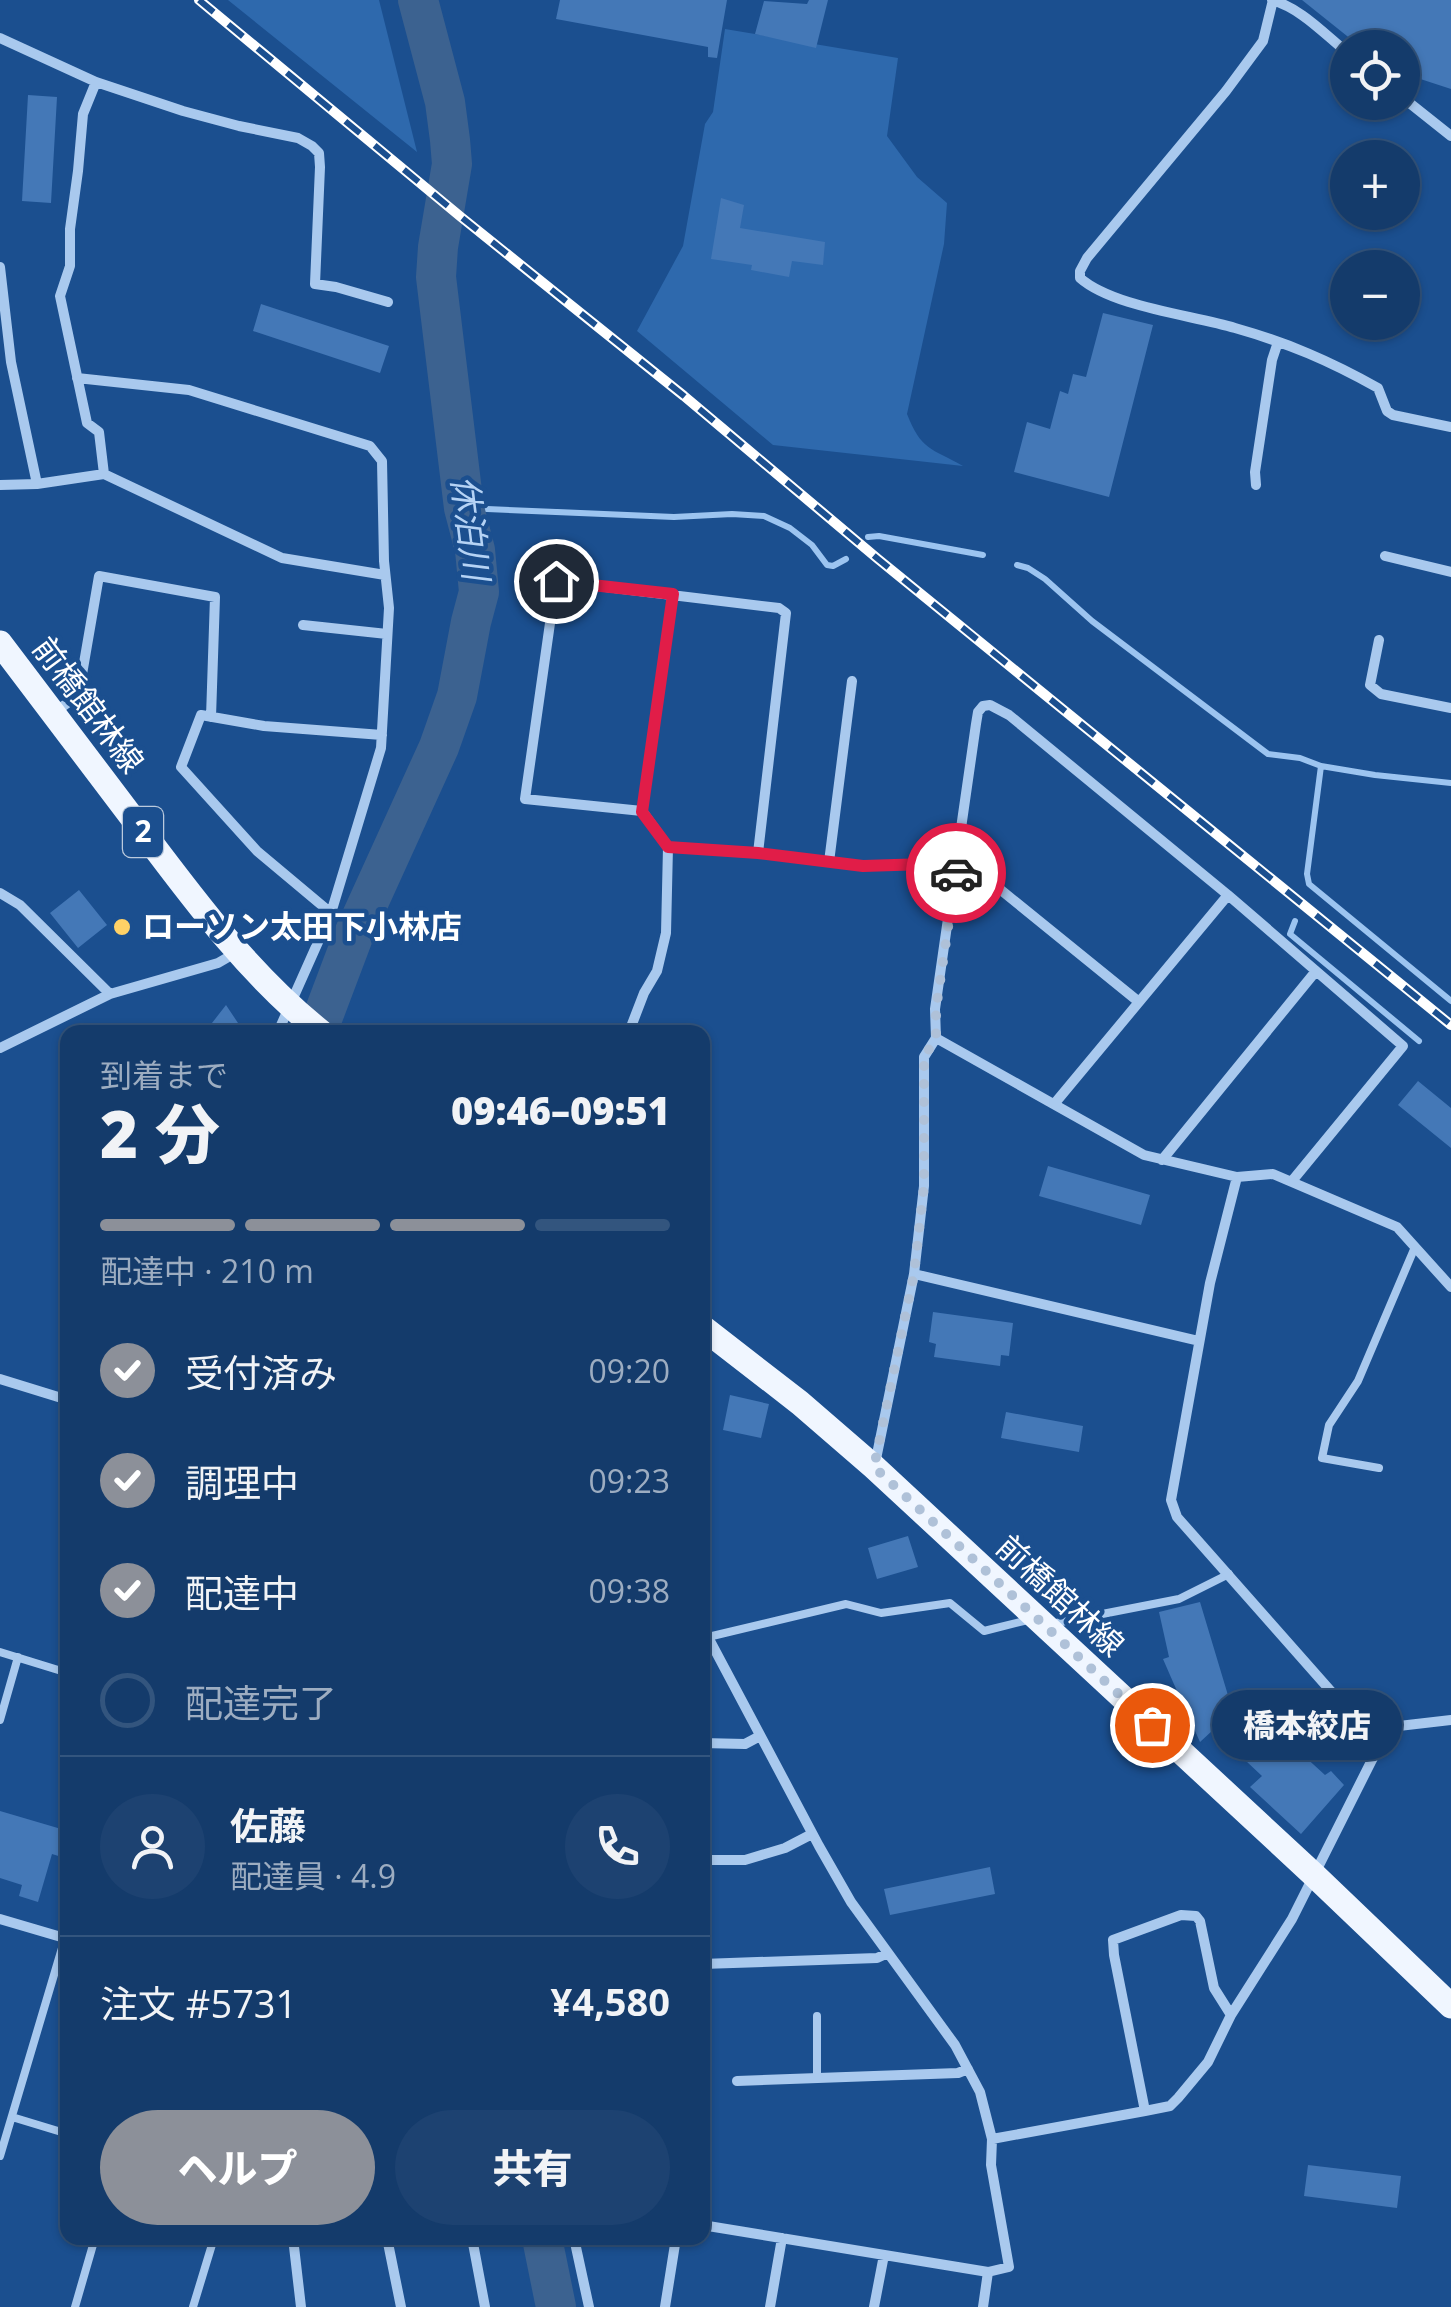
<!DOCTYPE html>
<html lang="ja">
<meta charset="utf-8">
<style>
body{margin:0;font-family:"Open Sans","Noto Sans JP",sans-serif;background:#1d4271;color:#f1f3f6;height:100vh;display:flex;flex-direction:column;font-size:38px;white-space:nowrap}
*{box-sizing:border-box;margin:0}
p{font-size:32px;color:#9dadc1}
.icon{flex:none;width:55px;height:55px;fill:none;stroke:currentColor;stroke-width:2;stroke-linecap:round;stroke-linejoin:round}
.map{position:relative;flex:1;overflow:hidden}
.panel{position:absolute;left:60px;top:1025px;width:650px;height:1220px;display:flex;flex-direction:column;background:#143b6b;border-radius:20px;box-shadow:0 2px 8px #0004,0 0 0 2px #33557e}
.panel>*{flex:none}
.fabs{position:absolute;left:1330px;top:30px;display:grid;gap:20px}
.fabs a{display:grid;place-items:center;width:90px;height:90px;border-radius:50%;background:#143b6b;box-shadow:0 2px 8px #0004,0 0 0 2px #33557e;font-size:50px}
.pin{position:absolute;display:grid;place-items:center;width:85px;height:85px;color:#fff;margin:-42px;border:5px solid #fff;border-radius:50%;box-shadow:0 2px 10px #0007}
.courier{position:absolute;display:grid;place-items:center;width:100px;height:100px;margin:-50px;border:8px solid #e11d48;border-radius:50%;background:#fff;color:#222;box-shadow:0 2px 12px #0007}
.bubble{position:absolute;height:70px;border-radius:35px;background:#143b6b;box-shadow:0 2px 8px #0004,0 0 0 2px #33557e;font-size:32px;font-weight:800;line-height:70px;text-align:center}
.headline em{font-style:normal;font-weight:800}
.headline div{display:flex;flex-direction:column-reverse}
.headline{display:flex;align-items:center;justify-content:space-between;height:170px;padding:0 40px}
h1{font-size:65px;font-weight:800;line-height:75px}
.bar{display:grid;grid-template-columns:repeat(4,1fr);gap:15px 10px;align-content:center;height:120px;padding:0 40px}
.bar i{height:12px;border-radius:8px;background:#33557e}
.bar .current{background:#8c9099}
.bar p{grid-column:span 4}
.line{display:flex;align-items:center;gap:25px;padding:0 40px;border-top:2px solid #33557e}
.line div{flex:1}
.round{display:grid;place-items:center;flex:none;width:105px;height:105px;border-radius:52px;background:#1d4271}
ol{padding:0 40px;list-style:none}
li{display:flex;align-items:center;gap:30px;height:110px}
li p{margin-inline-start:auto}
li .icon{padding:10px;border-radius:50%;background:#8c9099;color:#fff;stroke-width:4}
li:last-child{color:#9dadc1}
li i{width:55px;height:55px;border:5px solid #33557e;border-radius:50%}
.primary-button{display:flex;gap:20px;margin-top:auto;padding:20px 40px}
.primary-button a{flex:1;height:115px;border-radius:60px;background:#8c9099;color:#fff;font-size:40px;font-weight:800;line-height:115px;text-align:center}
.primary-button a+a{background:#1d4271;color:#f1f3f6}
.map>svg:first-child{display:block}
</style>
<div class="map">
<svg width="1451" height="2307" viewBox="0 0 1451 2307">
<rect width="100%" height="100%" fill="#1b4f8f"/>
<path fill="#2e69ad" d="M228,0h151l38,152z
M725,29l173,29 -11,78 30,41 30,26 -3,41 -37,170c14,36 24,34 56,52l-190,-21 -136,-114 46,-85 22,-122 8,-12z"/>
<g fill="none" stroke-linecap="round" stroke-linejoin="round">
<path stroke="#9cc4f0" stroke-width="6" d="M464,508l210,9 58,-3 32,2 26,12 22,17 15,20 6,1 13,-7
M868,537l11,-1 104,19
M1017,565l11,3 17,11 47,42 176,133 32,4 21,8 54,9 76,8
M1321,766l-14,108 2,10 142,117
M1295,921l-5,13 129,107"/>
<path stroke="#3c6290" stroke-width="40" d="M317,1032l37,-98 85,-187 18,-51 14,-74 8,-30 -4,-42 -11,-42 -28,-231 2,-30 14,-83 -2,-24 -5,-38 -27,-102
M542,2238l14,69"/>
</g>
<path fill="#4478b7" d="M560,0h167l-10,58 -9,-1v-10l-152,-28z
M809,0h19l-12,48 -61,-14 9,-33 43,3z
M1302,0h149v89l-49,-16v-25h-40z
M28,95l29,2 -6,106 -29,-2z
M721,198l23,7 -4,23 85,14 -2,23 -31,-4 -3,16 -38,-7 1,-5 -41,-6z
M261,304l128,42 -9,27 -127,-42z
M1103,313l50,12 -44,172 -95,-25 13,-50 23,7 10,-38 8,3 5,-20 13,3z
M79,890l28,35 -29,23 -28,-35z
M226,1005l18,27h-39z
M1418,1081l33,27v40l-53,-43z
M1048,1166l102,29 -9,30 -102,-29z
M933,1312l80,11 -4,33 -8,-1 -1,11 -66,-9 2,-13 -7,-2z
M730,1395l39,9 -8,34 -38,-8z
M1006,1412l77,14 -4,26 -78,-14z
M908,1536l10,31 -41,12 -9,-31z
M1200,1602l39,130 18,-19 68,62 6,-4 13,14 -43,49 -51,-47 12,-11 -49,-46 -13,12 -27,-60 -10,-23 6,-2 -10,-45z
M0,1811l68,20v28l-16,-5 -14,48 -19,-6 3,-11 -22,-7z
M990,1867l5,27 -105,21 -6,-26z
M1308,2165l93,11 -4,32 -93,-12z"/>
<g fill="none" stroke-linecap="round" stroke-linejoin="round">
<path stroke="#a9c9ee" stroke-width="8" d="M1379,1468l-57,-10 7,-33 29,-44 57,-134
M1051,1624l128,-25 50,-25
M708,1637l138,-33 35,9 69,-10 34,28 48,-12
M0,1652l68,21
M0,1720l18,-63
M817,2016v62
M12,2117l56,17
M0,2156l65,-218
M75,2307l20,-69
M193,2307l21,-69"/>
<path stroke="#a9c9ee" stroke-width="10" d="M1272,0c30,9 51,33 76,53
M1273,0l-10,41 -37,50 -139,167 -7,13v7c33,29 112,37 155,50 53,15 95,33 143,60l9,23 6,4 58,12
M0,38l96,44 87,29 56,15 59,12 14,8 7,7 1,14 -5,117 21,3 52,15
M96,82l-13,32 -5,57 -8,58v37l-10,30 27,127 12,9 5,42
M1402,97l49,39
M0,267l11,95 26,122
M77,378l112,12 181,56 12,15 2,100 5,47 -8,140 -50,165 -53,119
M0,485l37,-1 67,-10 178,84 103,17
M1256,485l-1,-13 17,-112 6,-18
M1385,556l66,16
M303,625l84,9
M1379,640l-9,45 11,9 70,14
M54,713l20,-15 6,-12 19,-110 116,21 -4,120
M642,811l31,-217
M668,847l90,6 105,13 94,-3 23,10 159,129
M829,862l23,-181
M0,893l20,12 90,89
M331,913l-74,-62 -76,-84 20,-52 63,11 118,9
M629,1032l15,-39 13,-22 9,-38 2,-86 -26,-36 -117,-12 31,-218 223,27 7,5 -28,240
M936,1038l208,117 93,22 36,-3 124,53 54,60
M0,1048l110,-54 108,-31 19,-11
M1055,1103l173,-208
M1162,1160l154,-189
M1237,1177l-27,106 -39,217 6,17 182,206 14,6 78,-9
M914,1274l285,67
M0,1379l68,21
M875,1464l39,-190 10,-88v-129l12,-19 -1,-29 41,-285 2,-12 5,-6 7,-1 19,10 219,180 175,151 -111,135
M702,1622l6,15 111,209 32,56 104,143 25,47 12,47 -1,26 18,102 -21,5 -286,-47
M702,1743l43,1 15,-8
M702,1860h43l40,-12 27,-14
M0,1919l68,20
M702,1964l175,-6 11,-5
M737,2081l221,-8 10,-4
M1145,2111l-31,-156 -1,-15 68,-25 15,1 4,5 14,67 17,27
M992,2139l153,-28 25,-5 8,-8 30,-36 23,-47 61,-96 96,-191
M293,2238l8,69
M387,2238l14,69
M472,2238l13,69
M574,2238l15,69
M665,2307l11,-69
M770,2307l12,-69
M874,2307l10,-52
M983,2307l5,-35"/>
<path stroke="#f0f6ff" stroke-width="25" d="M0,643c48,63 96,126 143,189 54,72 108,144 178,200
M702,1327l98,76 74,64 440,408 137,131"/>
<g stroke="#fff" stroke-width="10">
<path id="rail" d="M199,0l262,217 223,179 194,163 573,466"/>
</g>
<use href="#rail" stroke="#1b4f8f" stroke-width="6" stroke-dasharray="19" stroke-linecap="butt"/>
</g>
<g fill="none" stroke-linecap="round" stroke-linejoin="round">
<path stroke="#afc1d8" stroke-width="10" stroke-dasharray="0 18" d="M956,873l-20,136v29l-12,19v129l-10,88 -40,193 278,258"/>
<path stroke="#e11d48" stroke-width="12" d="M556,581l117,13 -31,218 26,35 90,6 105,13 95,-3 -2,10"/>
</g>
<circle fill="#ffd166" stroke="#1b4f8f" stroke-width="4" cx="122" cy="927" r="10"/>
<g text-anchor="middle" stroke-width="9" stroke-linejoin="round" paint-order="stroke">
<rect fill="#1b4f8f" stroke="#bbcadd" stroke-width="2.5" x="123" y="807" width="40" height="50" rx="8"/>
<g font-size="30" font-weight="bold" fill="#fff">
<text x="143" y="842">2</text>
</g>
<g font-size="32" fill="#fff" stroke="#1b4f8f">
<text transform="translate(88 705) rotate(53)" y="11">前橋館林線</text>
<text transform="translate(1060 1596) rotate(43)" y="11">前橋館林線</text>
</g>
<g font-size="32" font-weight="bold" fill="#fff" stroke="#1b4f8f" text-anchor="start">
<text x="142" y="938">ローソン太田下小林店</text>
</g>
<g font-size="35" font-style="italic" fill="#b5d3f5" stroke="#1b4f8f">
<text transform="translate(470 528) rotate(83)" y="12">休泊川</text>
</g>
</g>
</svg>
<div class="fabs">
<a><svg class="icon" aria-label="locate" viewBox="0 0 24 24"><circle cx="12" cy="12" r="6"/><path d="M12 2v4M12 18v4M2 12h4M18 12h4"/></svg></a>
<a>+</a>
<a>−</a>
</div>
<div class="pin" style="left:1152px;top:1725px;background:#ea580c"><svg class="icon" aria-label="bag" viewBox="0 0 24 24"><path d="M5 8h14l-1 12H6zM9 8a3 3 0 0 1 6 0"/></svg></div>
<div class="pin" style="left:556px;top:581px;background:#1f2937"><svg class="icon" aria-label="home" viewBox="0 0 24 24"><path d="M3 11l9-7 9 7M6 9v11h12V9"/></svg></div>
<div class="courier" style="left:956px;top:873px"><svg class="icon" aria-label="car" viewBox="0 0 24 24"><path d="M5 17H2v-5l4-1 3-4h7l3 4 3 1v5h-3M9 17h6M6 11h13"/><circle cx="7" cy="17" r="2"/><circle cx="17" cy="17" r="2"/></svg></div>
<div class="bubble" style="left:1212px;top:1690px;width:190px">橋本絞店</div>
<section class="panel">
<div class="headline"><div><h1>2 分</h1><p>到着まで</p></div><em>09:46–09:51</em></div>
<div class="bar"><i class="current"></i><i class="current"></i><i class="current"></i><i></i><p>配達中 · 210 m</p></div>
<ol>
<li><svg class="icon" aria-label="check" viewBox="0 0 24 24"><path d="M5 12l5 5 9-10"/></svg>受付済み<p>09:20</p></li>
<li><svg class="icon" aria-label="check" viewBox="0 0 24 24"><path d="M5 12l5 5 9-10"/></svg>調理中<p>09:23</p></li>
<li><svg class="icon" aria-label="check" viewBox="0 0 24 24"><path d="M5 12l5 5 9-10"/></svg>配達中<p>09:38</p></li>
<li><i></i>配達完了</li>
</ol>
<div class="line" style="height:180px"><a class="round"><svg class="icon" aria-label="person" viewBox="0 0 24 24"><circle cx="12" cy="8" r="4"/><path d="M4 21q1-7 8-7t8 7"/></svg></a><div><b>佐藤</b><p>配達員 · 4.9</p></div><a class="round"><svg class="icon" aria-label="phone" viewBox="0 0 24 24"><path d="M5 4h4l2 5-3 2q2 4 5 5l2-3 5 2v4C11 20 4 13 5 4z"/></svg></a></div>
<div class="line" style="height:130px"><div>注文 #5731</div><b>¥4,580</b></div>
<div class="primary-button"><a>ヘルプ</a><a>共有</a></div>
</section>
</div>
